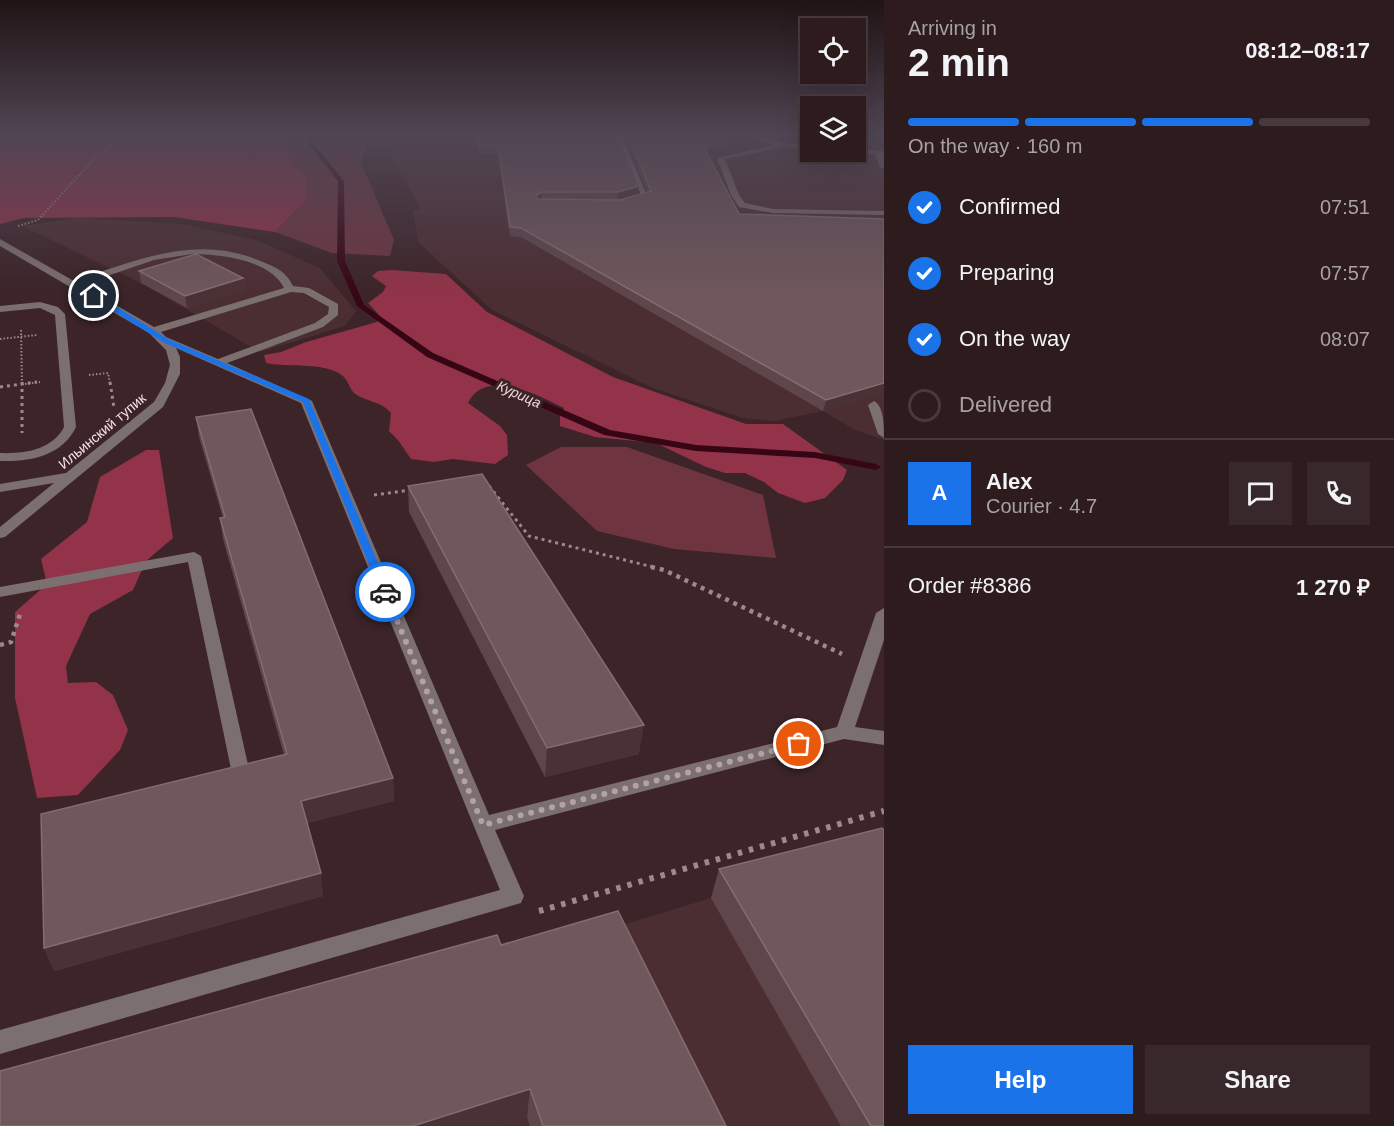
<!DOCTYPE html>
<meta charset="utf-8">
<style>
body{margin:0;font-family:Arial,sans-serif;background:#39282b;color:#f1f3f6;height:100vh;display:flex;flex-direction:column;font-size:22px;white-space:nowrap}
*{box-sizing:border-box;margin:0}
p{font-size:20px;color:#a7a1a4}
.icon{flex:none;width:33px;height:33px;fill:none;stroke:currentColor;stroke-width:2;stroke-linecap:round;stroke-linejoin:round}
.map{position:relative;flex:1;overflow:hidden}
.panel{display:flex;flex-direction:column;background:#2d1b1e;width:510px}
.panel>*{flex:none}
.tools{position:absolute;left:800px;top:18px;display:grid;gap:12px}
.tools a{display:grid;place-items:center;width:66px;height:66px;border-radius:0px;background:#2d1b1e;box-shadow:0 6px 24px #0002,0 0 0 2px #48393c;font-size:30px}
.pin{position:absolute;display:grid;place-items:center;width:51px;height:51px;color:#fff;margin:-26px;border:3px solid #fff;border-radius:50%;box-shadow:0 2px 6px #0007}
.courier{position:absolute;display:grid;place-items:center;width:60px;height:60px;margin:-30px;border:4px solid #1a73e8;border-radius:50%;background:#fff;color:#222;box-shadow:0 2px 8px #0007}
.overview em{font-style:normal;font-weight:800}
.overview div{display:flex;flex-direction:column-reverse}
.overview{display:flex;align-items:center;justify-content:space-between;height:102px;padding:0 24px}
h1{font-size:39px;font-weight:800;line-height:45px}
.bar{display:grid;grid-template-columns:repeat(4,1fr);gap:9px 6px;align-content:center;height:72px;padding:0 24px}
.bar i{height:8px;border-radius:4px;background:#48393c}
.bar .on{background:#1a73e8}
.bar p{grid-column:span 4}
.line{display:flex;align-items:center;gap:15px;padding:0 24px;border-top:2px solid #48393c}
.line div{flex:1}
.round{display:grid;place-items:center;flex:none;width:63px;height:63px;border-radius:0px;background:#39282b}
ol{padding:0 24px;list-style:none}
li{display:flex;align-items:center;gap:18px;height:66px}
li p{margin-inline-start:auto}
li .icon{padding:6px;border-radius:50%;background:#1a73e8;color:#fff;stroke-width:4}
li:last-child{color:#a7a1a4}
li i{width:33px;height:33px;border:3px solid #48393c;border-radius:50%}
.action{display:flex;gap:12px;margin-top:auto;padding:12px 24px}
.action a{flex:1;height:69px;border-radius:0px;background:#1a73e8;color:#fff;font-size:24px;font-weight:800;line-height:69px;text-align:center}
.action a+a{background:#39282b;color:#f1f3f6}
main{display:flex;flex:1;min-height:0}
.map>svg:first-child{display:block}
</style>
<main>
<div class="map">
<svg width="884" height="1126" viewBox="0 0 884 1126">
<rect width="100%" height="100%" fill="#3c2428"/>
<path fill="#4b2e32" d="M379,135h431v17h45v-17h29v305l-31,-11 -30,-18 -49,10 -31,-3 -90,-30 -161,-78 -74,-68 -5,-32 8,-1z
M76,218l105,6 75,16 64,28 36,43 -11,15 -85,26 -119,-69 -119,-57z
M870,857l14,269h-884l495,-162 216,-66z"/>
<path fill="#6e3540" d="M283,135h73l11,9 -6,19 33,77 -4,16 -58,-3 -57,-21 31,-32v-25l-16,-16z
M561,447h66l136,48 13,63 -102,-9 -77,-18 -71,-66z"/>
<path fill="#923349" d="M0,135h283l7,24 16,16v25l-31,32 -101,-15 -150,1 -24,6z
M392,270l54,4 41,38 126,65 133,47h37l64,46 -4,10 -18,18 -20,5 -27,-10 -14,-11 -19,-9h-20l-19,-6 -50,-24 -61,-6 -35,-11v-10l4,-8c-26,-13 -78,-41 -96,-5l32,23 7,9 1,20 -13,9 -42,-5 -19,3 -23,-3 -13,-19 -9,-9 2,-18c-10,-12 -25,-11 -37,-20 -4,-4 -6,-12 -10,-16 -17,-16 -56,-9 -78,-14l-2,-8 17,-3 25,-10 71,-20 2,-7 -11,-12 15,-11 3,-6 -14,-10 6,-5z
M146,450h13l14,88 -27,23 -13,29 -43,24 -24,52 2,17 28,-1 17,13 15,35 -8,20 -42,45 -41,3 -22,-100v-86l32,-28 -6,-25 46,-37 13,-45z"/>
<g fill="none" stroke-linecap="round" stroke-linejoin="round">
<path fill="#370614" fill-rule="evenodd" d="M305,135h6l1,6 32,40 1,80 19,44 69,48 177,77 86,15 119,7 61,12 5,3 -5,3 -61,-12 -119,-7 -92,-16 -177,-78 -70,-51 -20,-45 1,-80 -31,-39z"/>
<path stroke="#9d898c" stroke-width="2" stroke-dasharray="1.5 2" stroke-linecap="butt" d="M18,226l20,-6 55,-60 32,-25
M21,330l1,54
M0,339l37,-4
M89,375l19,-2 2,11
M25,384l15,-2"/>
<path stroke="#9d898c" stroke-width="3" stroke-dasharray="3 4" stroke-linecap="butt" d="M22,382v51
M110,382l4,26
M0,387l37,-5
M489,486l40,50 128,32
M374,495l37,-5"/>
<path stroke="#9d898c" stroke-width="4.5" stroke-dasharray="4 5" stroke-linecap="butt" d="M651,567l13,3 178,84
M0,645l11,-3 9,-28"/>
<path stroke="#9d898c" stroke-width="6" stroke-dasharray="4.5 7" stroke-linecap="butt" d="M539,911l345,-100"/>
<path fill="#7b6f70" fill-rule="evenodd" d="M616,135h6l26,63 -18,5 -4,-2 15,-6z
M745,135h11l27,8 27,2v4l-27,-2 -58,12 14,36 6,8 28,6 111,2v4l-111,-2 -34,-6 -8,-12 -14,-37 57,-13z
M855,149l29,2v18l-4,-2 -5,-13 -22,-2z
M0,239l74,42c60,-20 121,-47 184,-21 17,7 27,10 35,26l16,2 29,16v11l-15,12 -96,36 85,38 177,414 348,-88 39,-114 8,-5v32l-29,87 29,4v14l-40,-6 -349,91 29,66 -3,7 -521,151v-24l500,-140 -199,-487 -125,-55 4,9v17l-17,33 -158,130 -5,1v-11l54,-44 -54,9v-8l66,-11 88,-71 11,-19 5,-18 -4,-15 -17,-17 -149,-87zM192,254c28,0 79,6 92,34l-130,39 -73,-42 73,-25zM291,292l13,1 25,14 -1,7 -13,9 -97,36 -52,-22 -5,-5z
M40,302l18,5 7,7 11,113c-14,29 -46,35 -76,34v-8c24,1 52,-3 64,-26l-9,-112 -15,-7 -40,4v-6z
M874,401c10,5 10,25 10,37l-6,-4 -10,-29z
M194,552l7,4 48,213 -2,5 -7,2 -7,-2 -2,-5 -43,-207 -188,35v-10z"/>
</g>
<path fill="#5e464a" d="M476,135h141l21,59 -20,6h2l27,-8 -23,-57h101l4,6 -2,8 -19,-1 -1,4 32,62 145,5v173l-61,19 -302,-174 -11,-1 -12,-82h-20z
M139,271l104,7 2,12 -58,18 -46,-25z
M196,417l197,361 1,23 -87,22 16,73 -269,75 -10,-23 240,-193 -61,-216 -3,-21h3l-24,-81z
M408,486l231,268 -94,23 -136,-265z
M719,869l165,257h-43l-130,-228z
M501,945l225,181h-196l-3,-9 -27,9h-500z"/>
<path fill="#4a3135" d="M639,186l-1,8 -20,6v-8z
M542,192v8l-6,3v-8z
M243,278l2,12 -58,18 -2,-12z
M884,383v9l-61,19 3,-11z
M644,725l-5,29 -94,23 2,-29z
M393,778l1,23 -91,23 -2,-23z
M321,873l2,23 -269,75 -10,-23z
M530,1089l-3,28 -27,9h-87z"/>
<path fill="#6f575b" stroke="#846d71" stroke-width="1.5" d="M476,135h141l22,51 -21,6h-76l-6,3 1,4 83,1 31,-9 -23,-56h97l4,6h-24l3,6h-4l35,67 145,5v164l-58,17 -305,-172 -11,-1 -12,-81h-20z
M196,254l47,24 -58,18 -46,-25z
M251,409l142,369 -92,23 20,72 -277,75 -3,-134 246,-60 -67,-236 5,-1 -29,-100z
M482,474l162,251 -97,23 -139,-262z
M882,828l2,2v296h-13l-152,-257z
M618,911l108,215h-183l-13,-37 -117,37h-413v-55l497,-136 4,10z"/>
<linearGradient id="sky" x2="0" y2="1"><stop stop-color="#211416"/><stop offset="0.46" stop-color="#504553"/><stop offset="1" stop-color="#504553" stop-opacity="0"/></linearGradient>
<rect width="884" height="293" fill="url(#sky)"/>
<path fill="#1a73e8" d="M91,294h5l72,45 141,60 81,193 -1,2 -9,-2 -77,-190 -140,-60 -72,-45z"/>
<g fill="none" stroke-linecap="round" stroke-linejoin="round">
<path stroke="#b4a1a4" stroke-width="6" stroke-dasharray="0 10.8" d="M385,592l98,233 316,-81"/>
</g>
<g text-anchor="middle" stroke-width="6" stroke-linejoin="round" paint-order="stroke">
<g font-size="14" font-style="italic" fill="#f1d5d8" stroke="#3c2428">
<text transform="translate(519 394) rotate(24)" y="5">Курица</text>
</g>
<g font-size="14" fill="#f5e5e7" stroke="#3c2428">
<text transform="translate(102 431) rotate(-40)" y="5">Ильинский тупик</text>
</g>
</g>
</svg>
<div class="tools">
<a><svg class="icon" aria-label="locate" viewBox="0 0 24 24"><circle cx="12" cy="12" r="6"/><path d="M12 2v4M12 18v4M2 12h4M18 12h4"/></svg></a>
<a><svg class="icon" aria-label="layers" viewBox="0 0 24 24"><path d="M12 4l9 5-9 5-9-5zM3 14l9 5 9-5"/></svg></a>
</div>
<div class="pin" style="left:799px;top:744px;background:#ea580c"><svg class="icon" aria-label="bag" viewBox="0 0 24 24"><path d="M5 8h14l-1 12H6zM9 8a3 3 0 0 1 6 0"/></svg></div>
<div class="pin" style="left:94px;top:296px;background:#1f2937"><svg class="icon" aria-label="home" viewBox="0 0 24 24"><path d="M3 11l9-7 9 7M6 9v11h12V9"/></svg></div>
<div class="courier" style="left:385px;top:592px"><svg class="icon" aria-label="car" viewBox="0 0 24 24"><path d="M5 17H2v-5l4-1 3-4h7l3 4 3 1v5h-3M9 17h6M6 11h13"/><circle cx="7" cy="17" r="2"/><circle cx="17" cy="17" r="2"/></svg></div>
</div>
<section class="panel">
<div class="overview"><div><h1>2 min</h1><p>Arriving in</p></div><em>08:12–08:17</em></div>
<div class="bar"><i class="on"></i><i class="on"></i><i class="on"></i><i></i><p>On the way · 160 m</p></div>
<ol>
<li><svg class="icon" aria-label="check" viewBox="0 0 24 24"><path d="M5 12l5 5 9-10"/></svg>Confirmed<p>07:51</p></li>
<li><svg class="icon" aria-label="check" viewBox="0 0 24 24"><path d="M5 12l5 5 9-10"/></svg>Preparing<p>07:57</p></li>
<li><svg class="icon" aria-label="check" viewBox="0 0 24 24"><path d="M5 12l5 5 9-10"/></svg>On the way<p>08:07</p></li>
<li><i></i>Delivered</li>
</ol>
<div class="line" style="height:108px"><b class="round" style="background:#1a73e8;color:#fff">A</b><div><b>Alex</b><p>Courier · 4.7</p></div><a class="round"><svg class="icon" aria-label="chat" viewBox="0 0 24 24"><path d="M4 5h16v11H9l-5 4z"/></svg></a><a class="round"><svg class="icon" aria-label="phone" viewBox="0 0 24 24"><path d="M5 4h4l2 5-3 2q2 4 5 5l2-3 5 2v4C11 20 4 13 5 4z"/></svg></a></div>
<div class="line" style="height:78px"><div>Order #8386</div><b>1 270 ₽</b></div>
<div class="action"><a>Help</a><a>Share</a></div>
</section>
</main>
